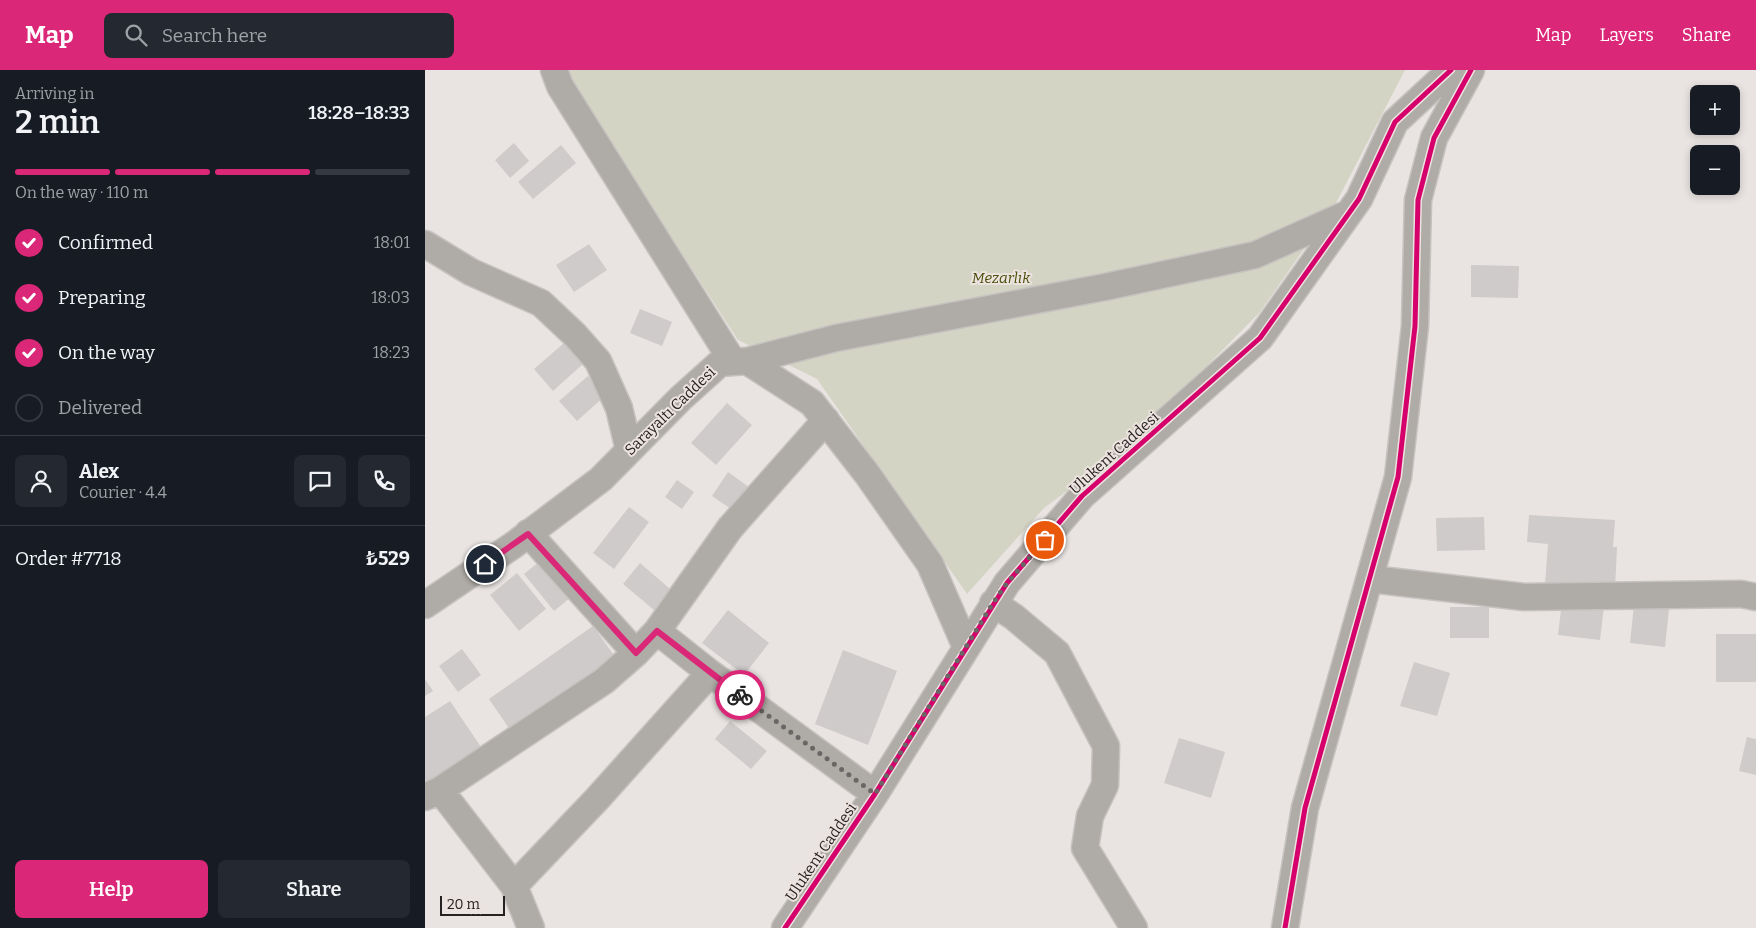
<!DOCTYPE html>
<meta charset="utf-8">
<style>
body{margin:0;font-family:Bitter,serif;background:#242831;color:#f1f3f6;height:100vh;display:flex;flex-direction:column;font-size:19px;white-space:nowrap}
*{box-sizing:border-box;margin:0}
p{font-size:16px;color:#9ea1a6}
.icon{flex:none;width:28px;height:28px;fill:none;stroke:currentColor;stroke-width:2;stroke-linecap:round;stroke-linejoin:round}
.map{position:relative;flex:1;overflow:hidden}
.sheet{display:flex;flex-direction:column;background:#171b24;width:425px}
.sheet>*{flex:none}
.fabs{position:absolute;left:1265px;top:15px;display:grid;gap:10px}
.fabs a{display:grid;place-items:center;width:50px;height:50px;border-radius:8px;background:#171b24;box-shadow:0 2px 8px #0003;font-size:25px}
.scale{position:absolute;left:15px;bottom:12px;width:65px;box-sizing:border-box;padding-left:5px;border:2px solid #262221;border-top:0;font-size:14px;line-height:18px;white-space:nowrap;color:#262221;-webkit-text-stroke:4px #ece3df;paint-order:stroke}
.pin{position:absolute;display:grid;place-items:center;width:42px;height:42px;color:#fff;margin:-21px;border:2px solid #fff;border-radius:50%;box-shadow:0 1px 5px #0007}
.courier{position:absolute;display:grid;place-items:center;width:50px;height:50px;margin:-25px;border:4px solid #db2777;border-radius:50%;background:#fff;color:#222;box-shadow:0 1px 6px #0007}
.summary em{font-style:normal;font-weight:600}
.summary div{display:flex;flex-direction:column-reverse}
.summary{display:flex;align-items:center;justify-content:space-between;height:85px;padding:0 15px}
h1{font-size:32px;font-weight:600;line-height:38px}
.bar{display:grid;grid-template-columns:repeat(4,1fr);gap:8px 5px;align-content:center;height:60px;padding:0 15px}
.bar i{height:6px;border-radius:4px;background:#363941}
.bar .active{background:#db2777}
.bar p{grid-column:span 4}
.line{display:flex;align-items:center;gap:12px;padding:0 15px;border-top:1px solid #363941}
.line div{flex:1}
.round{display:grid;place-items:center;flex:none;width:52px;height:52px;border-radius:8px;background:#242831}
ol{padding:0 15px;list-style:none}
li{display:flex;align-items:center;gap:15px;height:55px}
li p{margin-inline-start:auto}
li .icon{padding:5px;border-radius:50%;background:#db2777;color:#fff;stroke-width:4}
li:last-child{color:#9ea1a6}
li i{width:28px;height:28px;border:2px solid #363941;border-radius:50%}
.cta{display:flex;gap:10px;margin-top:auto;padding:10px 15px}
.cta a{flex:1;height:58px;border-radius:8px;background:#db2777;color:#fff;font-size:20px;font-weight:600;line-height:58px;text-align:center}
.cta a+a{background:#242831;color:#f1f3f6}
header{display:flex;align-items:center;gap:30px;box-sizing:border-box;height:70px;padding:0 25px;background:#db2777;color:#fff}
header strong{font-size:24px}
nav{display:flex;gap:28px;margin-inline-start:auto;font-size:18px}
.search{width:350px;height:45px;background:#242831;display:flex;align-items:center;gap:12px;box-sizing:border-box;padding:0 18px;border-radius:8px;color:#9ea1a6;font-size:19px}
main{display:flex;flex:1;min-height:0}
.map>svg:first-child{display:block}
</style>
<header>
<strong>Map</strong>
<div class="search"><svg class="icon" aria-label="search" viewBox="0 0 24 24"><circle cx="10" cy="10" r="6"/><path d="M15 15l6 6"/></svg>Search here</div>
<nav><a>Map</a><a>Layers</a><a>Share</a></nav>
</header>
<main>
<section class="sheet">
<div class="summary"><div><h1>2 min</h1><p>Arriving in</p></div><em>18:28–18:33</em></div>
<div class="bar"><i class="active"></i><i class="active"></i><i class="active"></i><i></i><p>On the way · 110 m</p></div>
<ol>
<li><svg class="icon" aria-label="check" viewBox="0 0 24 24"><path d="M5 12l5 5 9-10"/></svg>Confirmed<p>18:01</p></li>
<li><svg class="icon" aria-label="check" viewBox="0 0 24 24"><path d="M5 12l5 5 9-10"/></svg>Preparing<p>18:03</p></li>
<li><svg class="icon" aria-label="check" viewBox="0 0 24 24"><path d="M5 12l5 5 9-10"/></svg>On the way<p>18:23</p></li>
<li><i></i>Delivered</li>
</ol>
<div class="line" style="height:90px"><a class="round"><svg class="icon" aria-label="person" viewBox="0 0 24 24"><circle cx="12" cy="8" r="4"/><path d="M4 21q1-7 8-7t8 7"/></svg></a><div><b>Alex</b><p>Courier · 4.4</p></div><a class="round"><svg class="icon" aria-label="chat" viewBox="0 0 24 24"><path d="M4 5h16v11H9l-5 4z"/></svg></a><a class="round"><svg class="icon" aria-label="phone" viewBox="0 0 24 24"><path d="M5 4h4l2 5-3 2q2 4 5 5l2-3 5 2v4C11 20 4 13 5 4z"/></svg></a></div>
<div class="line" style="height:65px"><div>Order #7718</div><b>₺529</b></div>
<div class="cta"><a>Help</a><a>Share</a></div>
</section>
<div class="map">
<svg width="1331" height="858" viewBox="0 0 1331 858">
<rect width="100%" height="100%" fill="#e9e4e2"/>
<path fill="#d4d4c4" d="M138,0h842l-69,133 -76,109 -132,134 -84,62 -77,86 -150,-215 -79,-39z"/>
<path fill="#cfcbca" d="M89,73l15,18 -19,17 -15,-18z
M136,75l15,18 -43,36 -15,-17z
M164,174l18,26 -33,22 -18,-27z
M1046,195l48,1 -1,32 -47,-1z
M215,239l32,13 -10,24 -32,-13z
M139,273l19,21 -30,27 -19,-22z
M163,306l17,20 -28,25 -18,-20z
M302,333l25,22 -36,40 -25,-22z
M303,402l25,18 -16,23 -25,-17z
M252,410l17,12 -12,17 -17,-12z
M204,437l20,15 -35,47 -21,-16z
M1104,445l86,5 -2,27h4l-2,42 -70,-4 3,-41 -21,-2z
M1059,447l1,33 -48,1 -1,-33z
M120,487l30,37 -21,17 -30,-37z
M215,493l37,32 -17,20 -37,-31z
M92,503l29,36 -27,22 -29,-36z
M1137,531l42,5 -4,34 -42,-5z
M1209,535l35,4 -4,38 -35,-4z
M1025,537h39v31h-39z
M303,540l41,33 -25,32 -42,-32z
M168,556l25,35 -105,73 -24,-35z
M1291,564h40v48h-40z
M37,579l19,26 -23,17 -19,-26z
M418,580l54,21 -29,74 -53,-21z
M989,592l36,11 -13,43 -37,-10z
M0,609l8,12 -8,5z
M25,631l33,49 -53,36 -5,-7v-62z
M305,651l37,30 -16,18 -36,-30z
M1322,667l9,2v36l-17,-4z
M754,668l46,14 -14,46 -47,-15z"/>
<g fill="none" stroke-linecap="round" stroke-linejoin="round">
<g stroke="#c5c2c0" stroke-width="29">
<path id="minor" d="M129,0l6,16 173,276
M0,174l46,28 70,31 34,32 23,26 21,47 10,42
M322,291l89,-23 269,-51 150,-32 94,-42
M103,463l108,120
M946,509l153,18 217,-3 15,3
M568,533l21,14 43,36 49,93 -1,39 -15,31 -5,32 49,80
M0,535l90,-61 86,-65 80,-81 39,-35 27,-2 65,42 55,71 63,90 36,83
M232,561l53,42 165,121
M15,720l74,96 17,42
M0,727l15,-7 164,-109 32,-28 21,-22 73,-103 96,-108
M89,816l83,-87 113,-126
M360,858l90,-134 132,-211 75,-87 178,-158 99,-139 36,-77 56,-52
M860,858l20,-120 93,-331 17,-151 3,-126 16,-62 37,-68"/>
</g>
<use href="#minor" stroke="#afaba6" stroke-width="26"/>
<g stroke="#ece3df" stroke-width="8">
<path id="cycleway" d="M360,858l90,-134 132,-211 75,-87 178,-158 99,-139 36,-77 56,-52
M860,858l20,-120 93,-331 17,-151 3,-126 16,-62 37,-68"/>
</g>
<use href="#cycleway" stroke="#d6006c" stroke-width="5"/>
</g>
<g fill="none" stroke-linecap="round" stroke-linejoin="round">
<path stroke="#6a6665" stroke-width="5" stroke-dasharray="0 9" d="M315,625l135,99 118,-191 14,-20 38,-43"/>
<path stroke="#db2777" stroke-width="6" d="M60,494l43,-30 108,119 21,-22 83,64"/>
</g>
<g text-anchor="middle" stroke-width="4" stroke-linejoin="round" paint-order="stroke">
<g font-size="15" font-style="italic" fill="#484f09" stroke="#ece3df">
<text x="576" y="213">Mezarlık</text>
</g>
<g font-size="15" fill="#262221" stroke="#ece3df">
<text transform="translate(245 341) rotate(-44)" y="5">Sarayaltı Caddesi</text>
<text transform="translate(689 383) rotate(-42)" y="5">Ulukent Caddesi</text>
<text transform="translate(396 782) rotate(-56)" y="5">Ulukent Caddesi</text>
</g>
</g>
</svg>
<div class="fabs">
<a>+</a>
<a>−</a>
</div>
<div class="scale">20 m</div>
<div class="pin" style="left:620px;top:470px;background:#ea580c"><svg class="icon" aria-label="bag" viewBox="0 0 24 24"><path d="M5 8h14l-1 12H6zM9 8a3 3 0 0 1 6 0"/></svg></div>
<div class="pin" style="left:60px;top:494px;background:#1f2937"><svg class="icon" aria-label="home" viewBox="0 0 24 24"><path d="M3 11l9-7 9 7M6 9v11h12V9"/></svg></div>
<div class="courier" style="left:315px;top:625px"><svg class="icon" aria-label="bike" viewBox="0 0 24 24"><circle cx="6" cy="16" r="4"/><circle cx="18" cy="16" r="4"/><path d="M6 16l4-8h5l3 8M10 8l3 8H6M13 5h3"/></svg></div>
</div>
</main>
